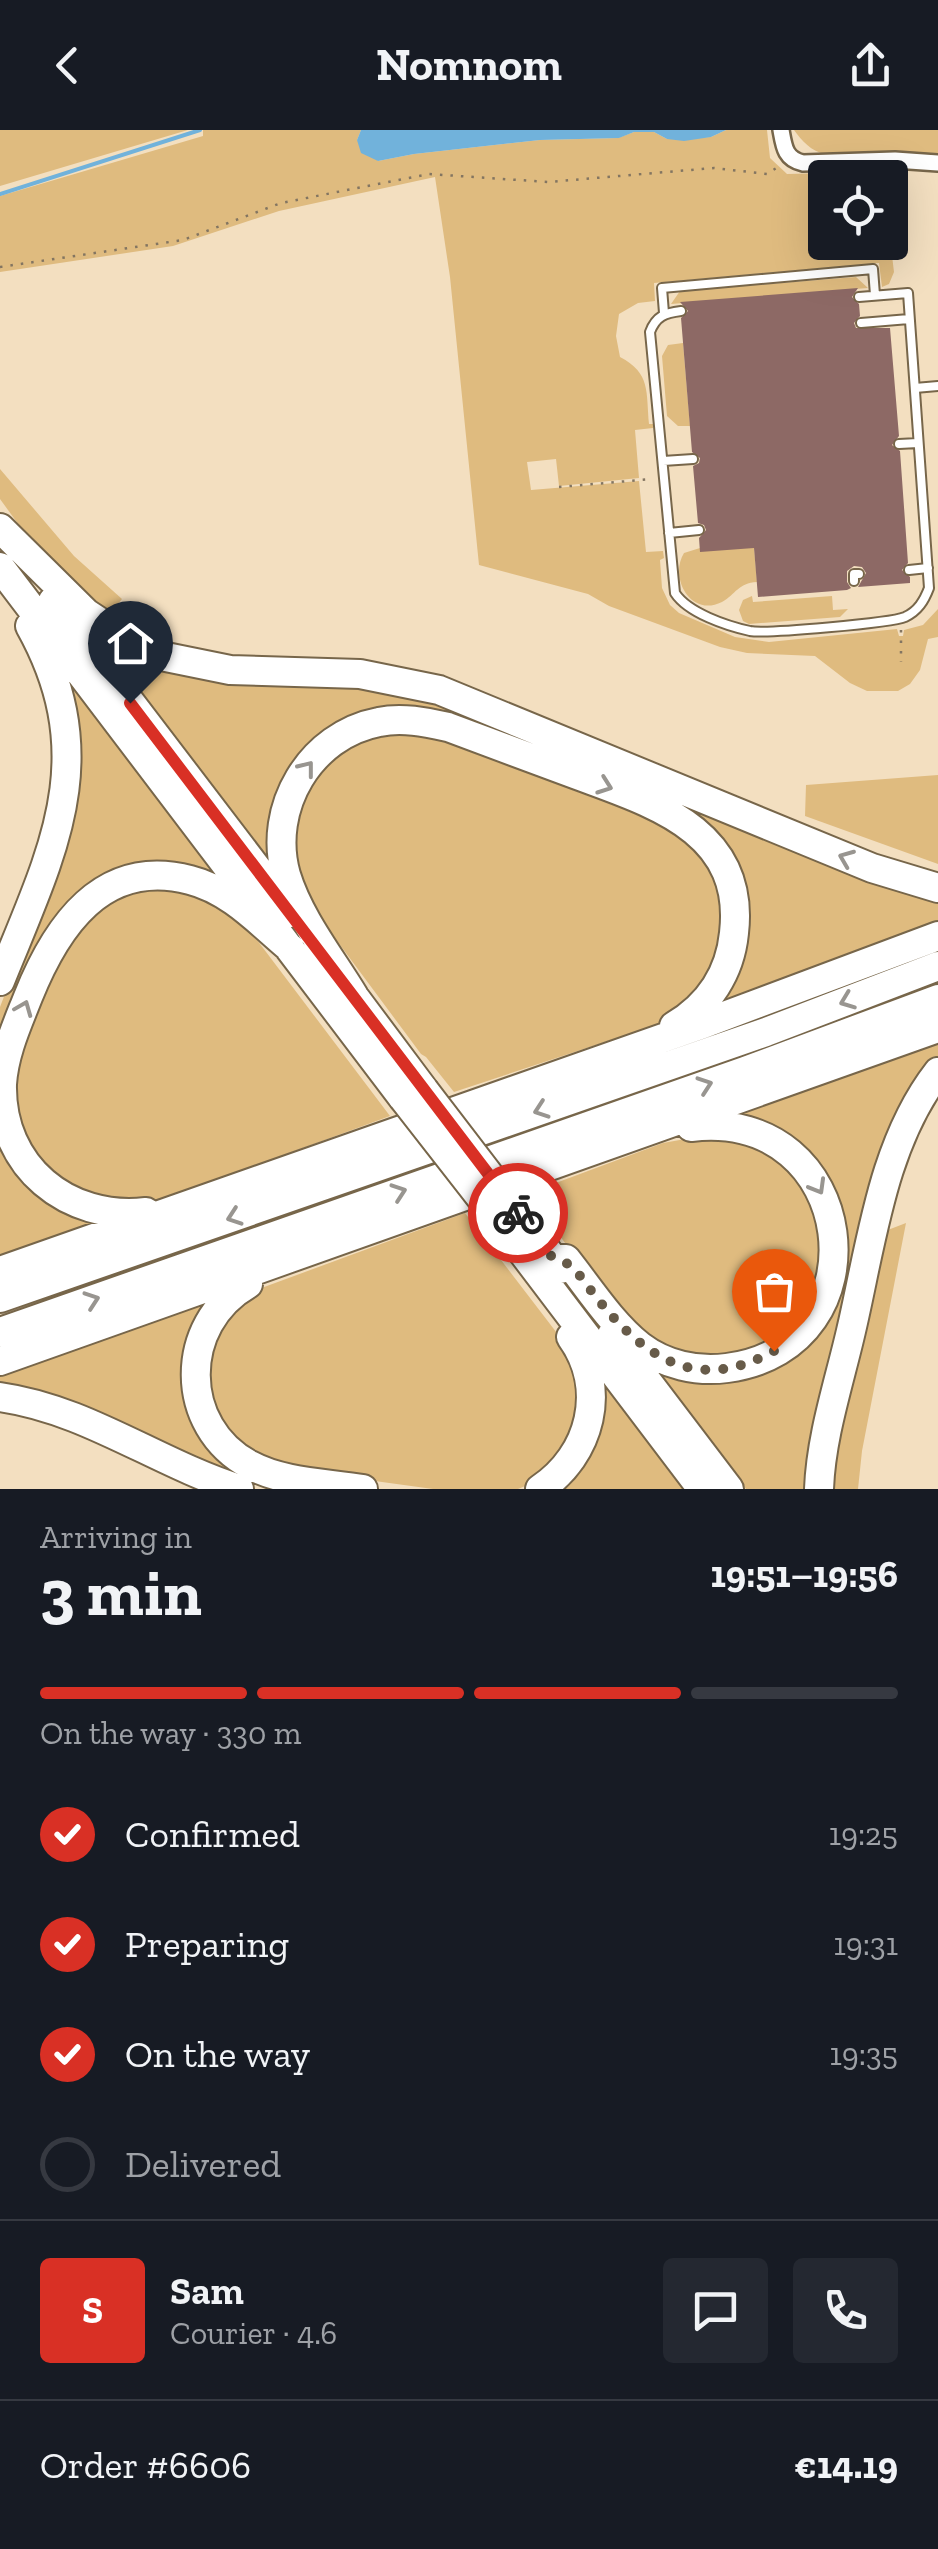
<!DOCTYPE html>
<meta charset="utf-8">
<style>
body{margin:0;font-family:"Zilla Slab",serif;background:#242831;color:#f1f3f6;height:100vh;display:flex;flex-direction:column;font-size:38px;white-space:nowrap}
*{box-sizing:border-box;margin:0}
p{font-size:32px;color:#9ea1a6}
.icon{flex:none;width:55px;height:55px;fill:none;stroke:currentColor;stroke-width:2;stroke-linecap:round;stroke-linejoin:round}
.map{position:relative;height:1359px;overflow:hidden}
.panel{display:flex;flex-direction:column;background:#171b24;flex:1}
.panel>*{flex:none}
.buttons{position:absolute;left:808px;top:30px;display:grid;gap:20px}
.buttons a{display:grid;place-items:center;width:100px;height:100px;border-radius:10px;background:#171b24;box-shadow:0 10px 40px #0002;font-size:50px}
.pin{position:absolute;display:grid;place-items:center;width:85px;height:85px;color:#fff;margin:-102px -42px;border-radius:50% 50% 50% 0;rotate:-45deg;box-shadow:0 0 10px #0007}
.pin .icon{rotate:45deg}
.courier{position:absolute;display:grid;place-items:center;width:100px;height:100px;margin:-50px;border:8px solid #d93025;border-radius:50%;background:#fff;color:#222;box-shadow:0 2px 12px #0007}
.summary em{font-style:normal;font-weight:800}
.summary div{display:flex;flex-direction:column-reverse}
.summary{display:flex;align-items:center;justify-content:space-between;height:170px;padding:0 40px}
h1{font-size:65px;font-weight:800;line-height:75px}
.bar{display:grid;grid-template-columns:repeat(4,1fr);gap:15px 10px;align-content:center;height:120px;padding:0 40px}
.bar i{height:12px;border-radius:8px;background:#363941}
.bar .current{background:#d93025}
.bar p{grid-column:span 4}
.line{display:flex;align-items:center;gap:25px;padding:0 40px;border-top:2px solid #363941}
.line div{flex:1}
.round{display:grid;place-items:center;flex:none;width:105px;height:105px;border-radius:10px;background:#242831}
ol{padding:0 40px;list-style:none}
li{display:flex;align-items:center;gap:30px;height:110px}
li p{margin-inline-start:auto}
li .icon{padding:10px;border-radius:50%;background:#d93025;color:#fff;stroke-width:4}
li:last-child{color:#9ea1a6}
li i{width:55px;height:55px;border:5px solid #363941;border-radius:50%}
header{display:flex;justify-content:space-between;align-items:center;height:130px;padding:0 40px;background:#171b24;font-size:45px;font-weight:800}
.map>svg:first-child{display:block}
</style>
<header><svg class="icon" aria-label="back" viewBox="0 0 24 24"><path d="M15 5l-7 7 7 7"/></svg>Nomnom<svg class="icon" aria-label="share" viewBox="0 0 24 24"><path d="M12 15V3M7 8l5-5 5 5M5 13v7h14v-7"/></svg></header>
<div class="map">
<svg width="938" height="1359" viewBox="0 0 938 1359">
<rect width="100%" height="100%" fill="#f3dfc0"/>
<path fill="#dfbb7f" d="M0,0h188l-188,56z
M203,0h158l-4,10 21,21 36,-7 126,-14 78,-2 16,-6h20l13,7 44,-2 15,-7h41l3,28 17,16 86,-2 6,5 -54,1v64h65v-3l4,33 -5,12 -7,3 -3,-24 -225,20 1,18 -17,2 -19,11 -3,22 4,21c31,16 26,35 29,67h4v4l-18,2 4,48 -80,8 -3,-27 -29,3 4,28 108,-9 7,71 17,-1 1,7 -4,2 2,28 8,17 9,8 56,24 34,5 128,-13 2,7h4l1,-6 19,-5 15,-16v28l-10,2 -8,31 -10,14 -12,7h-31l-17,-8 -35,-27 -68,-3 -27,-6 -111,-41 -21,-12 -109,-29 -29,-288 -15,-100 -156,34 -106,35 -173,26v-76l203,-60z
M794,0h144v27c-38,-10 -77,3 -113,-3 -13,-2 -24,-14 -31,-24z
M856,147l12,11 -197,16 9,-13z
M683,213l7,83h-12l-11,-10 -5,-60 6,-11z
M0,339l74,87 48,43 -15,18 -67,-63 -40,-55z
M754,418l3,34c-19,1 -21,12 -35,20 -32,16 -53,-25 -38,-49l16,-5z
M752,466l1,6 79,-6 1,14 15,-1 -8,8 -91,7 -6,-3 -4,-11 4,-10z
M97,506l314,58 527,204v28l-234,90 21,-22 -2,-146 -233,-115h-161l-54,133z
M64,546l159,208 -20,-9 -131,25 -33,41 -39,94v-28l58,-151z
M413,598l228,79 60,40 26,63 -16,71 -55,47 -33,8 -169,56 -28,-35 -5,-3 -107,-144 -21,-49 6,-65 41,-50z
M938,645v89l-133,-48 1,-31z
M139,756l65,8 47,38 139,184 -237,87 -31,5 -75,-33 -35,-63 10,-81 50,-106z
M938,905v25l-21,29 -106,400h-65l-95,-126 136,-8 54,-139 -115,-101z
M713,1004l66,21 43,61 -4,75 -35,46 -67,23 -50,-9 -57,-47 -80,-111 134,-50z
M0,1012l109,79 -109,41z
M465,1083l98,128 15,27v61l-41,52 -19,8h-85l-131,-18 -53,-18 -25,-25 -18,-33 1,-52 41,-50z
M906,1093l-44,228 -4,38h-34l56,-256z
M226,1159l-37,113 113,87h-31l-39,-11 -232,-91v-18z
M600,1249l84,110h-126z"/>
<path fill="#71b2db" d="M361,0h365l-15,7 -27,4 -17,-2 -13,-7h-20l-15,6 -79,2 -126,14 -36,7 -17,-8 -4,-13z"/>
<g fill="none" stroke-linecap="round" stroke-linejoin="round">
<path stroke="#71b2db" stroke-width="4" d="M0,64l200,-64"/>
</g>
<path fill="#8d6965" d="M858,158l-6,9 7,7 1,12 -6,7 2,5h34l9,108 -7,9 8,6 8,112 -6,7 8,7v6l-52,4 8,-14 -4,-6 -8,-1 -7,5v11l4,6 -4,2 -89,7 -4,-49 -54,4 -1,-14 7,-8 -2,-5 -6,-2 -5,-57 6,-3 1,-5 -8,-6 -11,-134 7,-7 -8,-9z"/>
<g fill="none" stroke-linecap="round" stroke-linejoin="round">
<g stroke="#77664a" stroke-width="12">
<path id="lane" d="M895,30l4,48
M681,181c-16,2 -25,5 -31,21l25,261c13,20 52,33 75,38 16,3 141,-8 155,-14 13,-6 19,-16 24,-29l-21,-295 -49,4
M664,183l-2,-25 211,-19 2,26
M861,193l48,-4
M915,258l23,-2
M899,314l19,-1
M663,331l30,-2
M669,403l30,-3
M909,440l19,-2
M854,451v-7h5"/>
</g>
<g stroke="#77664a" stroke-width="20">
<path id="street" d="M781,0c3,17 4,29 22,33l92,-3 43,3"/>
</g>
<g stroke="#77664a" stroke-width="32">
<path id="highway" d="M0,398l86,85 38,25 42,19 64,13 130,4 79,16 433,178 66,20
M0,437l403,531
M53,471l238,312
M0,851c51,-127 104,-222 30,-355
M344,853l80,107
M354,866c-23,-38 -55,-78 -68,-121 -19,-67 24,-140 93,-153 23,-5 46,0 69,5 43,16 86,32 129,48 75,28 169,55 157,158 -4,40 -25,72 -60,93
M512,1075l49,64
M146,1082c-78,9 -146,-45 -144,-128 2,-31 15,-59 26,-87 28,-70 74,-140 162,-117 40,10 69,42 100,68
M492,1082l210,277
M552,1127l14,2c23,29 45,64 74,87 25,19 57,26 87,22 161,-21 132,-261 -36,-241
M0,1141l703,-247 235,-88
M248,1154c-70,40 -70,143 2,181 33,18 77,18 113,24
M0,1168l766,-266 172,-66
M0,1202l745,-261 193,-72
M612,1205l117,154
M0,1231l938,-333
M0,1267c86,12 157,66 239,92
M540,1359c51,-34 68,-101 31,-152
M819,1359c2,-53 20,-106 32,-158 20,-85 31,-187 87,-259"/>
</g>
<path stroke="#837561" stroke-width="2.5" stroke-dasharray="2.5 8" stroke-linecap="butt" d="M0,137l183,-27 98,-37 148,-29 119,8 166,-14 53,6 14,-9
M559,357l93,-8
M901,500v32"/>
<use href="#lane" stroke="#fff" stroke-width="8"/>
<use href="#street" stroke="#fff" stroke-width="15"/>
<use href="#highway" stroke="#fff" stroke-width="28"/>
<g stroke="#77664a" stroke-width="32" stroke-linecap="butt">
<path id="highway-bridge" d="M424,960l88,115
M403,968l89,114"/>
</g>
<use href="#highway-bridge" stroke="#fff" stroke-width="28"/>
</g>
<defs><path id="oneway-chevron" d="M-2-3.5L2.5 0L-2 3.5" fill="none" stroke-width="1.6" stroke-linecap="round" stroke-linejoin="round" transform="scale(2.5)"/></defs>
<g stroke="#989590">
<use href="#oneway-chevron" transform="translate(307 638) rotate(-52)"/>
<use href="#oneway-chevron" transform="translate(605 656) rotate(20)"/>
<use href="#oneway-chevron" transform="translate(846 728) rotate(-158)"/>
<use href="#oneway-chevron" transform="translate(847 871) rotate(159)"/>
<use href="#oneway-chevron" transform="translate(24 878) rotate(-68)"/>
<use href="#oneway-chevron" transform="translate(705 955) rotate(-19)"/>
<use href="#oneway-chevron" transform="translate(541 980) rotate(161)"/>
<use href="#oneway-chevron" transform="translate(818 1057) rotate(60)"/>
<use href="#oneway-chevron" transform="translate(399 1062) rotate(-19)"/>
<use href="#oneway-chevron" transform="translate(234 1087) rotate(161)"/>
<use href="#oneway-chevron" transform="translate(92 1170) rotate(-19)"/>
</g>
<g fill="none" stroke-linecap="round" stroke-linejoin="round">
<path stroke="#675b49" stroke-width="10" stroke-dasharray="0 18" d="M518,1083l34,44c21,4 31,24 44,40 49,61 100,97 178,54"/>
<path stroke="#d93025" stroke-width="12" d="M130,573l388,510"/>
</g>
</svg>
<div class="buttons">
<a><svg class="icon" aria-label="locate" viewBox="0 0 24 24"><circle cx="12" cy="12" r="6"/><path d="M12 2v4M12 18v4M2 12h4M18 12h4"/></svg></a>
</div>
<div class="pin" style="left:774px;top:1221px;background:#ea580c"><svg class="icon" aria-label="bag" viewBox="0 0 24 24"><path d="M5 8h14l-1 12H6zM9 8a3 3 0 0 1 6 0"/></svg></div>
<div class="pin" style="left:130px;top:573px;background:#1f2937"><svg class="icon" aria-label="home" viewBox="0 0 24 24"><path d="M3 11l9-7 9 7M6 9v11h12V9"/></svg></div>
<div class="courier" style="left:518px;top:1083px"><svg class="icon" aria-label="bike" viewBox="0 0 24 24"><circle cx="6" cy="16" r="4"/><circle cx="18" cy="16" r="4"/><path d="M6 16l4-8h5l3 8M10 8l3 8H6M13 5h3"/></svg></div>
</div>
<section class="panel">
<div class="summary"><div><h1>3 min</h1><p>Arriving in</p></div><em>19:51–19:56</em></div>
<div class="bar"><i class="current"></i><i class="current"></i><i class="current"></i><i></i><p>On the way · 330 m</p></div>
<ol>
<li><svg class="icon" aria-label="check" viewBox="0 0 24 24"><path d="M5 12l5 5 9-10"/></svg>Confirmed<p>19:25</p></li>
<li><svg class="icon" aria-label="check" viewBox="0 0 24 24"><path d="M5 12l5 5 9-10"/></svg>Preparing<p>19:31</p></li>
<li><svg class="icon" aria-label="check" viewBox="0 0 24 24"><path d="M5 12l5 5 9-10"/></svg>On the way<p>19:35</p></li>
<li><i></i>Delivered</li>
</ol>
<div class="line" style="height:180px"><b class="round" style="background:#d93025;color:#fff">S</b><div><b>Sam</b><p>Courier · 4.6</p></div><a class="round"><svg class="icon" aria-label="chat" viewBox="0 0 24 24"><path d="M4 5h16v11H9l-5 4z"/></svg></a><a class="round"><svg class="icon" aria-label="phone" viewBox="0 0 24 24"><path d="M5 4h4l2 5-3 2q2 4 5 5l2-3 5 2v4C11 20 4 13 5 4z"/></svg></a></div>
<div class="line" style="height:130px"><div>Order #6606</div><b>€14.19</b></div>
</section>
